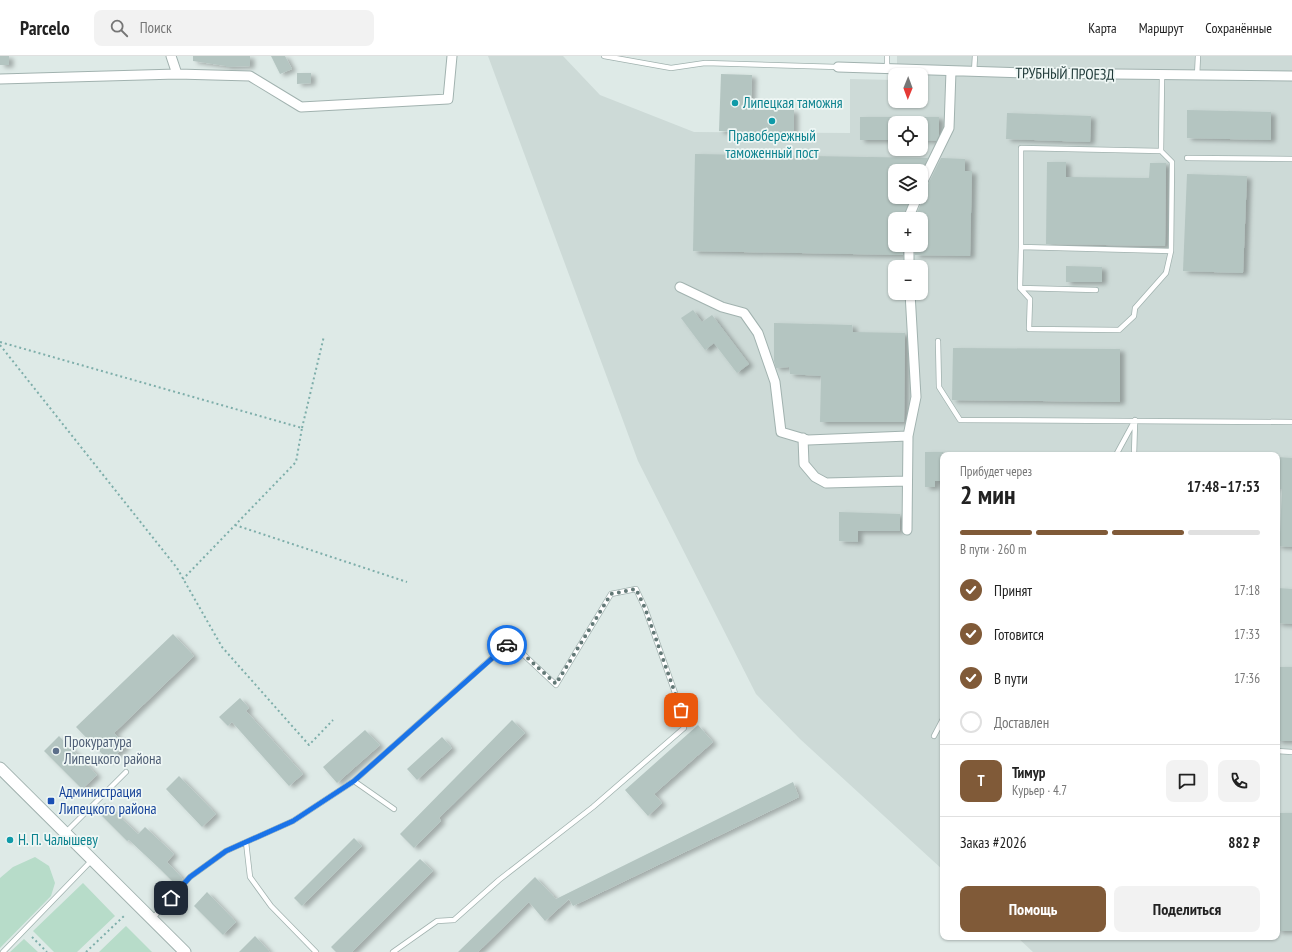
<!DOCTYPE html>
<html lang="ru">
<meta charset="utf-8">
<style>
body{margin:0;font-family:"PT Sans Narrow",sans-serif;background:#f2f2f2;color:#222;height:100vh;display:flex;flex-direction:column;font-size:15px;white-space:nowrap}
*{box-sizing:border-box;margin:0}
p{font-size:13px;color:#767676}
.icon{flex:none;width:22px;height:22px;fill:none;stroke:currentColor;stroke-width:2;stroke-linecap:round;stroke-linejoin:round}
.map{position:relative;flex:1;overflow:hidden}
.details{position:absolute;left:940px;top:396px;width:340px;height:488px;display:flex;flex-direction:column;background:#fff;border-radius:8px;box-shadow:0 1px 3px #0004}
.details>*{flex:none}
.needle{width:26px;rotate:181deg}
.fabs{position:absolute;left:888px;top:12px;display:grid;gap:8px}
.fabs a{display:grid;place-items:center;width:40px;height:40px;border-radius:8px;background:#fff;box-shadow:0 1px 3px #0004;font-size:20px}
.pin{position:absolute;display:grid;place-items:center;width:34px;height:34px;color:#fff;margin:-17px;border-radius:8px;box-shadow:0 2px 6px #0006}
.courier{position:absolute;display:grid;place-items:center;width:40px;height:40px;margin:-20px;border:3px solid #1a73e8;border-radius:50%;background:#fff;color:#222;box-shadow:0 1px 5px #0007}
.summary em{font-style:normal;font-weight:700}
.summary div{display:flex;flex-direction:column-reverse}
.summary{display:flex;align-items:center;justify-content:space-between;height:68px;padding:0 20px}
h1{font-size:26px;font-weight:700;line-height:30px}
.bar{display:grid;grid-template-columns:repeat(4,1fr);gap:6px 4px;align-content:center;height:48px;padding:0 20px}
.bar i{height:5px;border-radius:3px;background:#e0e0e0}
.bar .selected{background:#805a38}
.bar p{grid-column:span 4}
.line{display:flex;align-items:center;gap:10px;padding:0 20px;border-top:1px solid #e0e0e0}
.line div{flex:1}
.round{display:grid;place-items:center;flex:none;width:42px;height:42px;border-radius:8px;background:#f2f2f2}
ol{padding:0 20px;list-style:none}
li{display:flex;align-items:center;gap:12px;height:44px}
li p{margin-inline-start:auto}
li .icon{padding:4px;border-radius:50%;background:#805a38;color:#fff;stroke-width:4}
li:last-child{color:#767676}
li i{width:22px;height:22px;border:2px solid #e0e0e0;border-radius:50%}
.action{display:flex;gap:8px;margin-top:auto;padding:8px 20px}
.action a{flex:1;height:46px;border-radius:8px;background:#805a38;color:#fff;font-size:16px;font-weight:700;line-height:46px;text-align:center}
.action a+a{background:#f2f2f2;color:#222}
header{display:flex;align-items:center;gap:24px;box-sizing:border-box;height:56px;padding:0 20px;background:#fff;border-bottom:1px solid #e0e0e0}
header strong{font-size:19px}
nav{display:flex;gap:22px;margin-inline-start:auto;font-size:14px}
.search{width:280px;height:36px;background:#f2f2f2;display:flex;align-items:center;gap:10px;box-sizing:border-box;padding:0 14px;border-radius:8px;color:#767676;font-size:15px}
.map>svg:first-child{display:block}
</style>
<header>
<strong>Parcelo</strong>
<div class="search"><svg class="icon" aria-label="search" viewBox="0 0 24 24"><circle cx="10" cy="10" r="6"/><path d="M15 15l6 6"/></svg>Поиск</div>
<nav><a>Карта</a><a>Маршрут</a><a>Сохранённые</a></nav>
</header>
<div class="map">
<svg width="1292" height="896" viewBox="0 0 1292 896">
<defs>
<filter id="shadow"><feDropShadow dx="4.5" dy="2.5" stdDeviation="2" flood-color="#0004"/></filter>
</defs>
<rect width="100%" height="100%" fill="#deeae7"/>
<path fill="#cddad7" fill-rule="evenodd" d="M488,0h75l37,39 94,37 156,1v-54l45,1v21h26v-26h-24v-19h395v896h-259l-16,-15h260v-482h-334v415l-143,-131 -44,-45 -118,-233zM895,67h26v26h-26zM895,115h26v26h-26zM895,163h26v26h-26zM895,211h26v26h-26z"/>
<path fill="#b7dcc9" d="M35,801l14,9 6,17 -4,13 -51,52v-70l13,-11z
M83,827l32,33 -38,36h-23l-21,-21z
M126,870l26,26h-53z
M24,883l14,13h-28z"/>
<path fill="#b4c5c1" filter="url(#shadow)" d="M0,0h9v9h-9z
M193,0h57v10l-24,1v-1l-33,-5z
M271,0h14l7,13 -12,5z
M297,17h14v10l-14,1z
M721,18l31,1 -1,35h43v23l-75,-2z
M1187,54l84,2v28l-84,-2z
M1007,57l84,3 -1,26 -84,-3z
M860,61h35v23h-35z
M921,61h18v18l-3,6 -15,-1z
M695,98l233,4 -7,13h-26v26h16l-9,22h-7v26h8v10l-210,-4z
M941,102l24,1v12h7l-2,85 -55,-1v-10h6v-26h-7l9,-20 -2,-8 5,-3z
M1047,106h19v15l83,1 1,-15h16l-1,83 -119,-2z
M1187,118l60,2 -4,97 -60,-2z
M1066,210l36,1v15h-36z
M693,254l9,12 10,-7 37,49 -12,9 -23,-30 -9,7 -24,-32z
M774,267l78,2 1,7 52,1 -1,89h-84l1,-46 -31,-2 -1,-7 -13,1 -2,-7z
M953,292l167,1v53l-168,-2z
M925,396h18v29h-8v6h-10z
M1277,401l15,1v89l-15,-1v-12h3l2,-45h-5z
M839,456l61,2v17h-42v11l-19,-1z
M1278,532l14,1v35l-15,-1z
M173,578l21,22 -80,77 12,13 -17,15 -33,-34z
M1277,611h15v74h-15z
M240,642l9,10 -3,3 57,63 -14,12 -57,-64 -4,4 -9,-9z
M512,664l13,13 -86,85 2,3 -27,27 -14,-14z
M698,669l15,17 -59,52 8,9 -14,13 -23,-26z
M365,674l15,15 -43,38 -14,-16z
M59,680l38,39 -15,14 -38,-38z
M442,681l10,11 -35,32 -10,-11z
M179,720l37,38 -14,13 -36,-38z
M793,726l6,15 -226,109 -4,-7 -24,22 -16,-19 -51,50h-20l77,-75 21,22z
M105,747l33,31 7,-7 29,27 -7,8 16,17 -6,7 -17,-17 -31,-29 -2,1 -30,-30z
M1277,757h15v118h-15z
M354,782l8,8 -60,60 -8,-8z
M420,803l13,12 -81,81h-16l-5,-5z
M207,836l29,30 -13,13 -29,-29z
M255,880l15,16h-31z"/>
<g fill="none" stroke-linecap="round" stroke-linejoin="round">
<g stroke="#a1b2af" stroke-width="6">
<path id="service" d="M604,0l67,12 34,-5 133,4
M887,0v13
M974,16l1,-16
M1197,20l1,-20
M1161,95l-140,-3v99l150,4 1,-89 -11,-11 1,-75
M1187,102l105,1
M1021,191l-1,41 10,11 -1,30 90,1 15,-14 1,-8 31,-35 5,-22
M1020,232l76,2
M938,285l1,46 21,33 332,2
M1116,399l19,-35
M1134,399l1,-33
M934,680l9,-17
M1277,695l15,1
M354,725l156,-139 46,43 55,-91 25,-5 9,19 36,102 3,18 -91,79 -94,73 -45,40 -17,1 -44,31
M65,777l61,-61
M246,786l4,35 21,29 45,46
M152,863l38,-42 36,-26 67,-30 61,-40 40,28
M3,896l89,-92"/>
</g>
<g stroke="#a1b2af" stroke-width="11">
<path id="minor" d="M171,0l6,18
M838,11l186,6 268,3
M0,23l177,-5 73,2 51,31 147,-8 4,-43
M921,129l28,-57 2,-57
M908,163l9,-22
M909,189v22
M680,231l42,20 22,6 14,20 17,49 6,50 27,8 100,-4
M803,382l1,26 11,13 11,6 81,-2
M907,474l1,-94 8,-39 -6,-104"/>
</g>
<g stroke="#a1b2af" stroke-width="13">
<path id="tertiary" d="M0,712l185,184"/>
</g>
<path stroke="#7eaeaa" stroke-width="2" stroke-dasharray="2 3" stroke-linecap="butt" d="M0,286l302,86 -6,34 -113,117
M0,289l177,223 45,79 87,98 24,-25
M302,372l22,-92
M235,469l172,57
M32,881l15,15
M86,896l38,-36"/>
<use href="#service" stroke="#fff" stroke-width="4.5"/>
<use href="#minor" stroke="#fff" stroke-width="9"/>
<use href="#tertiary" stroke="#fff" stroke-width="11"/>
</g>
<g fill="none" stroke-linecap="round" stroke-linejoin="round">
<path stroke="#627876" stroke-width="4" stroke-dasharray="0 7.2" d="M507,589l3,-3 46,42 55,-90 25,-5 9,19 36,102"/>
<path stroke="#1a73e8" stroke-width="5" d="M171,842l19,-21 36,-26 67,-30 61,-40 153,-136"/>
</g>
<g fill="#0f9aa8" stroke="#eff7f5" stroke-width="1.5">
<circle cx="735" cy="47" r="4"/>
<circle cx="772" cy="65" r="4"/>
<circle cx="10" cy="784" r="4"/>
</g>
<circle fill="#5c6f8a" stroke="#eff7f5" stroke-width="1.5" cx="56" cy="695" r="4"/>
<rect fill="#1a4fb4" stroke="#eff7f5" stroke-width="1.5" x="47" y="741" width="8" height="8" rx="2"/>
<g text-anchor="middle" stroke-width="3.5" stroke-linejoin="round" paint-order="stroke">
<g font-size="15" fill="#203a39" stroke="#eff7f5">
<text transform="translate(1065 18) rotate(1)" y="5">ТРУБНЫЙ ПРОЕЗД</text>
</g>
<g font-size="15" fill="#0d838f" stroke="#eff7f5" text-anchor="start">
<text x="743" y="52">Липецкая таможня</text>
<text x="772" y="85" text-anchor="middle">Правобережный<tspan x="772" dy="17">таможенный пост</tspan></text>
<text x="18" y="789">Н. П. Чалышеву</text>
</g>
<g font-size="15" fill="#4e5e75" stroke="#eff7f5" text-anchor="start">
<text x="64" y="691">Прокуратура<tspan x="64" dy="17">Липецкого района</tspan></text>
</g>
<g font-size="15" fill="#164399" stroke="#eff7f5" text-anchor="start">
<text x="59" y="741">Администрация<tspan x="59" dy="17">Липецкого района</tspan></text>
</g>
</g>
</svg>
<div class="fabs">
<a><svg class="needle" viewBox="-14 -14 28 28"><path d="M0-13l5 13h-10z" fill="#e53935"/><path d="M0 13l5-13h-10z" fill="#767676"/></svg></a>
<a><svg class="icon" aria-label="locate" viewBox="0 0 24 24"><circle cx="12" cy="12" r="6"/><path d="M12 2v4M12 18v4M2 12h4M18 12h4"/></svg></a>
<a><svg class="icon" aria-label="layers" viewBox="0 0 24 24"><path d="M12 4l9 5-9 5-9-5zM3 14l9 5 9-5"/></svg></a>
<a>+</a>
<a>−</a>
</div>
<div class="pin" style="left:681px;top:654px;background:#ea580c"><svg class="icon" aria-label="bag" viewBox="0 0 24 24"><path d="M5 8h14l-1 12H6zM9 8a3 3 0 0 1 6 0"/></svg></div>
<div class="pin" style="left:171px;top:842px;background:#1f2937"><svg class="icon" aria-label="home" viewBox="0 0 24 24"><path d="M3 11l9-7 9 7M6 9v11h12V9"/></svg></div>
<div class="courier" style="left:507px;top:589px"><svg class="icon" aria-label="car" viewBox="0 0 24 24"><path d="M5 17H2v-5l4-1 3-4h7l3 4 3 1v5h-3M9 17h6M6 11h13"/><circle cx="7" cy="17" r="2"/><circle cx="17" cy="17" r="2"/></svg></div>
<section class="details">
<div class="summary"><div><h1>2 мин</h1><p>Прибудет через</p></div><em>17:48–17:53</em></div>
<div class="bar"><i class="selected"></i><i class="selected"></i><i class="selected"></i><i></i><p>В пути · 260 m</p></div>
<ol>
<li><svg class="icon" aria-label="check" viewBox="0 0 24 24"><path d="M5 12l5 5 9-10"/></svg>Принят<p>17:18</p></li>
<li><svg class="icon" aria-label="check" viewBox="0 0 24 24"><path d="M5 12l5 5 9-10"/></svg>Готовится<p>17:33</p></li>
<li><svg class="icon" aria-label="check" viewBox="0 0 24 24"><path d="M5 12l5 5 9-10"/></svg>В пути<p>17:36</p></li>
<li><i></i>Доставлен</li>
</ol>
<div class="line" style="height:72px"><b class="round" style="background:#805a38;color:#fff">Т</b><div><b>Тимур</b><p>Курьер · 4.7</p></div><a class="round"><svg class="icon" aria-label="chat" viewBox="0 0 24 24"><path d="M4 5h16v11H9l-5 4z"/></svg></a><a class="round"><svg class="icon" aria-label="phone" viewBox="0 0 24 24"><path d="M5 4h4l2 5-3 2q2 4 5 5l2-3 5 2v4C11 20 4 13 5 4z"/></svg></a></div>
<div class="line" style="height:52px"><div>Заказ #2026</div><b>882 ₽</b></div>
<div class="action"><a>Помощь</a><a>Поделиться</a></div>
</section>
</div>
